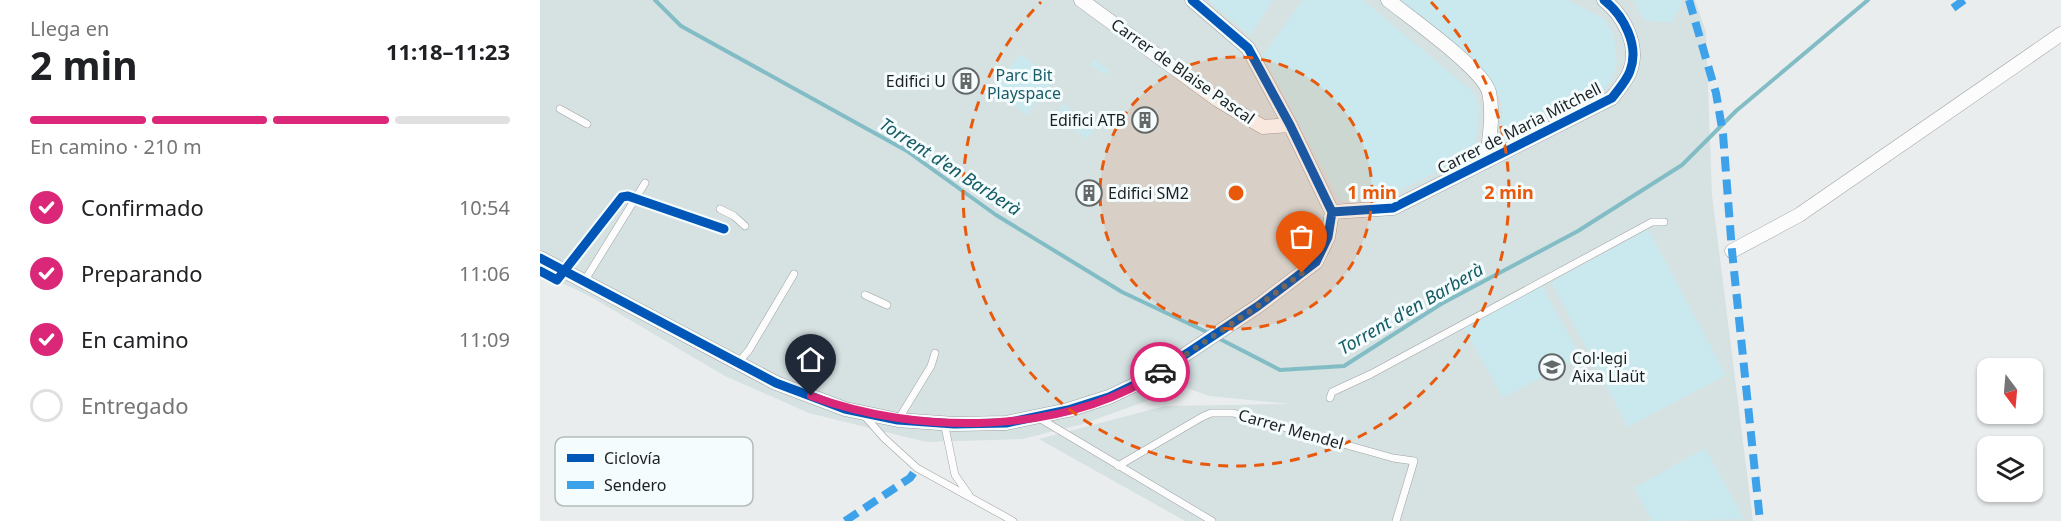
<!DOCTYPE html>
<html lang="es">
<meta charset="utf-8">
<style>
body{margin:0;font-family:"Noto Sans",sans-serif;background:#f6f6f6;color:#202124;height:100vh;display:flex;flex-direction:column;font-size:22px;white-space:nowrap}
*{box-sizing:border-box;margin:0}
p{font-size:20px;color:#757577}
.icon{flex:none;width:33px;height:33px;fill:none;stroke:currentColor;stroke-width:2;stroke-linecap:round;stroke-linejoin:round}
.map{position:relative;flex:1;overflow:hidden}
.drawer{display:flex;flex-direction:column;background:#fff;width:540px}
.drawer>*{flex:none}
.needle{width:39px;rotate:164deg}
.buttons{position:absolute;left:1437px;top:358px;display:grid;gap:12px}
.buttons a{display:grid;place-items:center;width:66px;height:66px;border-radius:12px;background:#fff;box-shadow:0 2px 4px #0004;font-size:30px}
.pin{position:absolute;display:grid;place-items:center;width:51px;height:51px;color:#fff;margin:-62px -26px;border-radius:50% 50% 50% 0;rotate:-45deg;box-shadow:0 0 6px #0007}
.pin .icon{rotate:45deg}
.courier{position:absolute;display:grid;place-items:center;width:60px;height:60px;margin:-30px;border:4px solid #db2777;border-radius:50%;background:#fff;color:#222;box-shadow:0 2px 8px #0007}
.overview em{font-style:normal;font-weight:700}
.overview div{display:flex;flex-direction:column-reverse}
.overview{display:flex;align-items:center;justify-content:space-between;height:102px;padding:0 30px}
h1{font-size:39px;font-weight:700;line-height:45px}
.bar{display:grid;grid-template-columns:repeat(4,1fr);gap:9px 6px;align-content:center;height:72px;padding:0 30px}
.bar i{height:8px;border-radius:4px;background:#e0e0e0}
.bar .active{background:#db2777}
.bar p{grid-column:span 4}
ol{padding:0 30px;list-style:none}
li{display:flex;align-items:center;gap:18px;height:66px}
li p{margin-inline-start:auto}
li .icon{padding:6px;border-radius:50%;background:#db2777;color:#fff;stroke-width:4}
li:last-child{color:#757577}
li i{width:33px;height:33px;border:3px solid #e0e0e0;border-radius:50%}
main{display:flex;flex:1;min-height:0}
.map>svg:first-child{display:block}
</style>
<main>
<section class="drawer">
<div class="overview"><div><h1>2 min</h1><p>Llega en</p></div><em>11:18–11:23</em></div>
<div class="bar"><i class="active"></i><i class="active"></i><i class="active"></i><i></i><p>En camino · 210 m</p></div>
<ol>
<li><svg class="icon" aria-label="check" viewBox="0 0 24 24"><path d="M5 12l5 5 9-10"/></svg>Confirmado<p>10:54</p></li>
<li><svg class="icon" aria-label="check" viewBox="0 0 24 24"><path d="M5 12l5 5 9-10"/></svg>Preparando<p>11:06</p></li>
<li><svg class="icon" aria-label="check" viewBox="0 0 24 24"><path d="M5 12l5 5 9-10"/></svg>En camino<p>11:09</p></li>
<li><i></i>Entregado</li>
</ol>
</section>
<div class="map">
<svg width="1521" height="521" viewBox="0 0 1521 521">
<rect width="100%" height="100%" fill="#eaedee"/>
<path fill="#d6e1e2" d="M0,0h1155l11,32 6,163 41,326h-568l-146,-82 126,-33 124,-2 -80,-8 -35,-13 -22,16 -69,25 -61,15 -96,3 -117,-29 -84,-37 -134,-79 -51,-25z"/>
<path fill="#cae9ee" d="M668,0h65l-23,35z
M763,0h60l110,92 7,16 -6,45 -83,42 -51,6 -77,-146z
M859,0h169l36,19 10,17 3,28 -6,17 -11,11 -101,48c3,-16 6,-33 -2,-49 -14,-29 -72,-69 -98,-91z
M1094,0h47l1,5 -11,18 -27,-3z
M480,54l34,25 -27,36 -34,-25z
M554,59l15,10 -4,6 -15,-10z
M523,104l32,23 -8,12 -32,-23z
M1108,229l78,146 -98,52 -77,-145z
M1002,286l39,71 -78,41 -39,-71z
M1165,448l39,71 -92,2 -18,-33z"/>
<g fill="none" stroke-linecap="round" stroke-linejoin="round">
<path stroke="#82bdc6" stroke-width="4" d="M115,0l26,26 226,125 89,64 126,77 89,42
M678,338l62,32 64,-4 97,-62 137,-73 104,-66 54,-54 132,-111"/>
<g stroke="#9fa1a2" stroke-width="8">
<path id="lane" d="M20,109l27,15
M180,209l14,7 11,10
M45,280l60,-97
M325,295l22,10
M198,363l11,-13 45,-76
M790,398l2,-6 39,-18 281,-152h12
M323,414l21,24 33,30 96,53
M499,418l173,103
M358,420l33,-54 4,-13
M404,422l11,53 14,20
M578,466l84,-49 9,-4h22l160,45 21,3 -18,60"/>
</g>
<g stroke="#9fa1a2" stroke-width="15">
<path id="street" d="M541,0l137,100 45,27 27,-2
M848,0c21,17 95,69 101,92 5,23 0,46 -2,69
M792,212l61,-4 219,-110c6,-8 15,-18 18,-27 10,-26 -7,-56 -26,-71
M1192,251l67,-36 262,-181
M0,258l236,125 69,26 53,11 56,4 52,-1 62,-13 41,-13 44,-21 105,-70 58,-44 12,-25 4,-25 -42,-87 -42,-77 -56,-48"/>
</g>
<use href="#lane" stroke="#fcfcfc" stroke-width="7"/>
<use href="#street" stroke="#fcfcfc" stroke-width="14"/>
<path stroke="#3da2ea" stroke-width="8" stroke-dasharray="15 8" stroke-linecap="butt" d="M1149,0l27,93 7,41 9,117 28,270
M1413,8l11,-8
M305,521l65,-43 7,-10"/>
<g stroke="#f5fcfd" stroke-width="13">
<path id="cycleway" d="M792,212l61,-4 219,-110c6,-8 15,-18 18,-27 10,-26 -7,-56 -26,-71
M0,258l236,125 69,26 53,11 56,4 52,-1 62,-13 41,-13 44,-21 105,-70 58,-44 12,-25 4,-25 -42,-87 -42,-77 -56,-48
M0,271l17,9 65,-83 6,-1 96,33"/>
</g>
<use href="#cycleway" stroke="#0057b8" stroke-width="9"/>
</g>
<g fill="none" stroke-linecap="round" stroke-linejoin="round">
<path stroke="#656868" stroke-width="6" stroke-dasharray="0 10.8" d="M620,372l98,-66 44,-33"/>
<path stroke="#db2777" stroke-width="8" d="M271,396c106,39 251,40 349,-24"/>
</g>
<circle cx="696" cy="193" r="136" fill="#e8590c" fill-opacity=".12"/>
<g fill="none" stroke="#e8590c" stroke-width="3" stroke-dasharray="10 8">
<circle cx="696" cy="193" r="136"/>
<path d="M891 2A273 273 0 1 1 501 2"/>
</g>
<defs>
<g id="building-ring" transform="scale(1.35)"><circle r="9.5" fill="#f5fcfd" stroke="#656868" stroke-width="1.5"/><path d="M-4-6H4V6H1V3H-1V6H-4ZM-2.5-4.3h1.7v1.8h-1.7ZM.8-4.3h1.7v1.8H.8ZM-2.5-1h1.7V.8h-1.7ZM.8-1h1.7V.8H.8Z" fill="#656868"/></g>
<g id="school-ring" transform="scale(1.35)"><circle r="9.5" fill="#f5fcfd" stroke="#656868" stroke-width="1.5"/><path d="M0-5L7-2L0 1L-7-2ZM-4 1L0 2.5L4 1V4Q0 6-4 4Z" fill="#656868"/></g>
</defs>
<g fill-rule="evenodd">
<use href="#building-ring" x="426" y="81"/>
<use href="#building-ring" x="605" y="120"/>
<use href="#building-ring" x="549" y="193"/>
<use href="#school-ring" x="1012" y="367"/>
</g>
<g text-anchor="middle" stroke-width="6" stroke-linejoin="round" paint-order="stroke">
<g font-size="16" fill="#1d2020" stroke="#f5fcfd">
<text transform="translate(643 71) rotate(35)" y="6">Carrer de Blaise Pascal</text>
<text transform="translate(979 128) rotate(-27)" y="6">Carrer de Maria Mitchell</text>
<text transform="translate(751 429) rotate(16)" y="6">Carrer Mendel</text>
</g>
<g font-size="16" fill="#195d67" stroke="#f5fcfd">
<text x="484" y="81">Parc Bit<tspan x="484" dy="18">Playspace</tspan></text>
</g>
<g font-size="16" fill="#1d2020" stroke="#f5fcfd" text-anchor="end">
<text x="406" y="87">Edifici U</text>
<text x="586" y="126">Edifici ATB</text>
<text x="568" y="199" text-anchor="start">Edifici SM2</text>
<text x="1032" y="364" text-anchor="start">Col·legi<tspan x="1032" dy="18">Aixa Llaüt</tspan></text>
</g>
<g font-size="18" font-style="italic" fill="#155b64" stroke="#f5fcfd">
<text transform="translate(410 167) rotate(33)" y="6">Torrent d'en Barberà</text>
<text transform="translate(871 309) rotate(-30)" y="6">Torrent d'en Barberà</text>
</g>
</g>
<rect x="15" y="437" width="198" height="69" rx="9" fill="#f5fcfd" stroke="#b4babb" stroke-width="1.5"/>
<rect x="27" y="454" width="27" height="8" fill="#0057b8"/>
<rect x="27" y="481" width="27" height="8" fill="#3da2ea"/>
<g font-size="16" fill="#1d2020">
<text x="64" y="464">Ciclovía</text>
<text x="64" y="491">Sendero</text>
</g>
<circle cx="696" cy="193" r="9" fill="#e8590c" stroke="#f5fcfd" stroke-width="3"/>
<g font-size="18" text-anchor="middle" font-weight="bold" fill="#e8590c" stroke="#f5fcfd" stroke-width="6" stroke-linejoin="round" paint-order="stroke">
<text x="832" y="199">1 min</text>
<text x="969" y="199">2 min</text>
</g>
</svg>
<div class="buttons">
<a><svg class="needle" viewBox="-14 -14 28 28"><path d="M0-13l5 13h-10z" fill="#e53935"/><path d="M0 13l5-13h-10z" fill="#757577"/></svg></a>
<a><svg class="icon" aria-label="layers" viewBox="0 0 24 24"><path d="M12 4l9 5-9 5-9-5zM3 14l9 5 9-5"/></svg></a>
</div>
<div class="pin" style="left:762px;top:273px;background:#ea580c"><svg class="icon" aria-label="bag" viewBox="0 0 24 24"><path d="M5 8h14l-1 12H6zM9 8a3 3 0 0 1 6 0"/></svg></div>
<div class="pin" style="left:271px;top:396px;background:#1f2937"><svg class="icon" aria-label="home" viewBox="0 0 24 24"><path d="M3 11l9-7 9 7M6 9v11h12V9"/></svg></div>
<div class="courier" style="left:620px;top:372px"><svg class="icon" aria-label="car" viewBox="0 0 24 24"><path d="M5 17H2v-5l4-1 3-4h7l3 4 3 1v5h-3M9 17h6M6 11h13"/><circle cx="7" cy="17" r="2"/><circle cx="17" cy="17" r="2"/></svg></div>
</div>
</main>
